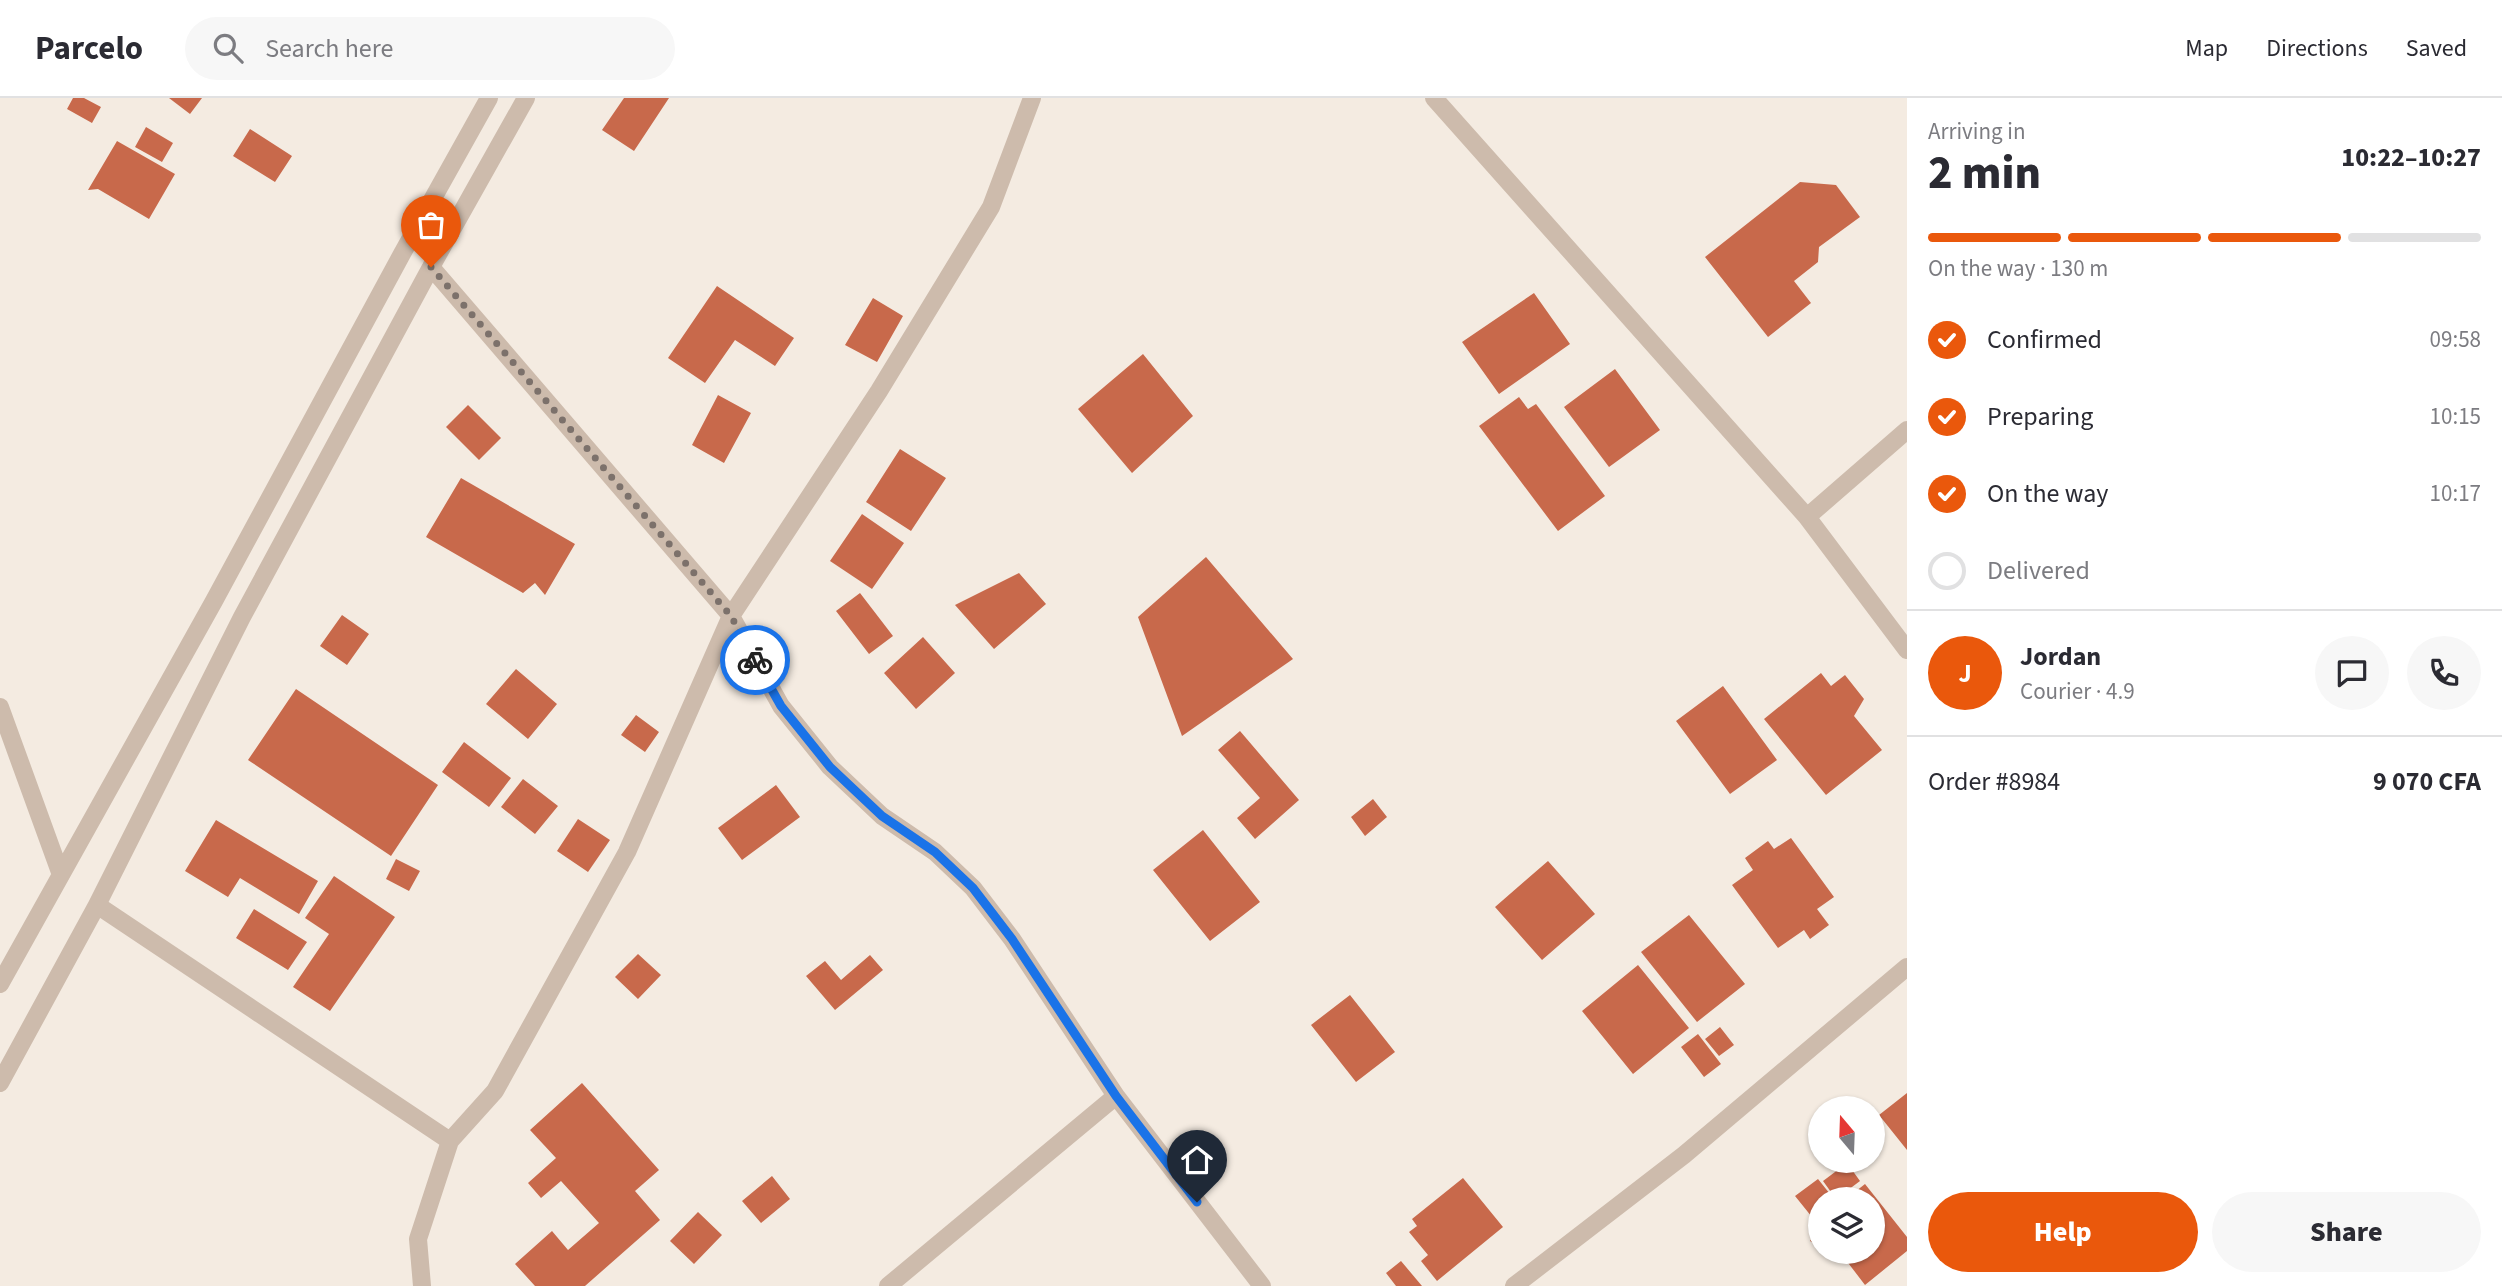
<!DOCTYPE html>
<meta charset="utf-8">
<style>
body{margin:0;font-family:"Source Sans 3",sans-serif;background:#f7f7f7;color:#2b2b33;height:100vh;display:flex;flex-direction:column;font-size:26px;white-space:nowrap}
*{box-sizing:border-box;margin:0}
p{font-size:23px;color:#7c7c81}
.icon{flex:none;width:38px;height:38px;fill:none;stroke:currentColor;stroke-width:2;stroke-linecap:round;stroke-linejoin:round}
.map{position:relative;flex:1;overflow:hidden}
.side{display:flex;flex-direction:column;background:#fff;width:595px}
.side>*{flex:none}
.needle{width:46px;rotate:341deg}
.tools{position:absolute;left:1808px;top:998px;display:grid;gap:14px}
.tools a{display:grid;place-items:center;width:77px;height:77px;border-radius:50%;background:#fff;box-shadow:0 2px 5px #0004;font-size:35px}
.pin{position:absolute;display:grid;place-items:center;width:60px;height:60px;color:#fff;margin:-72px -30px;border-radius:50% 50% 50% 0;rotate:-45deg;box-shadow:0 0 7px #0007}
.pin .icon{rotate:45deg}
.courier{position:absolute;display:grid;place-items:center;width:70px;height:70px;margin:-35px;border:5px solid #1a73e8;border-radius:50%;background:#fff;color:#222;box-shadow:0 2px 9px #0007}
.summary em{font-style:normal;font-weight:800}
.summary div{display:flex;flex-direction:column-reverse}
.summary{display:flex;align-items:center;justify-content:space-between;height:119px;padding:0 21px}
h1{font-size:46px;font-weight:800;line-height:52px}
.bar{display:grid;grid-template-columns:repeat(4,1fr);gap:10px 7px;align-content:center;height:84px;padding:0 21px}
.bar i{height:9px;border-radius:5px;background:#e1e1e2}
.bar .selected{background:#ea580c}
.bar p{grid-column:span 4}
.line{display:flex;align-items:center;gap:18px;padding:0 21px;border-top:2px solid #e1e1e2}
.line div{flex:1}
.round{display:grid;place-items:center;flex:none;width:74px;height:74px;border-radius:37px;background:#f7f7f7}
ol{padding:0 21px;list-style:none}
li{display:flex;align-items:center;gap:21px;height:77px}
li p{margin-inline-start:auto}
li .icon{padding:7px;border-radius:50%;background:#ea580c;color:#fff;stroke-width:4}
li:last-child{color:#7c7c81}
li i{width:38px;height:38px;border:4px solid #e1e1e2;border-radius:50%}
.action{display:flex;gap:14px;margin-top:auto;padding:14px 21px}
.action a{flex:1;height:80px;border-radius:42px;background:#ea580c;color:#fff;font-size:28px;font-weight:800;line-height:80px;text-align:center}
.action a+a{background:#f7f7f7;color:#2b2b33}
header{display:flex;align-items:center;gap:42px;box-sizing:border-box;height:98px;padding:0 35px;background:#fff;border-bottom:2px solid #e1e1e2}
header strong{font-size:33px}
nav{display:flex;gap:38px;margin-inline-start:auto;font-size:24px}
.search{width:490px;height:63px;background:#f7f7f7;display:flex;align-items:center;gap:18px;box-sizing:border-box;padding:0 24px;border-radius:38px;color:#7c7c81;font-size:26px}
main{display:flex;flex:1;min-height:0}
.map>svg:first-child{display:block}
</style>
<header>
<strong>Parcelo</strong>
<div class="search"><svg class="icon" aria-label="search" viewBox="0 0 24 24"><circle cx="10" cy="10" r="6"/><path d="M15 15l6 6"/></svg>Search here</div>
<nav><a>Map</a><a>Directions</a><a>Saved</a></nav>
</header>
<main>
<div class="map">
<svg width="1907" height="1188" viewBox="0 0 1907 1188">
<rect width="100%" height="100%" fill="#f4ebe1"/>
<path fill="#c8694b" d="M73,0h11l17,9 -9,16 -25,-14z
M169,0h33l-12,16z
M624,0h45l-35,53 -32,-21z
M146,29l27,16 -11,19 -27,-15z
M250,31l42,27 -17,26 -42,-26z
M117,43l58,33 -26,45 -51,-30 -10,1z
M1800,84l36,3 24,32 -41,30 -1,15 -24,19 17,22 -43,34 -63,-80z
M717,188l77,52 -19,28 -40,-26 -30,43 -37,-25z
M1534,195l36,51 -71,50 -37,-52z
M873,200l30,18 -26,46 -32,-17z
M1143,256l50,62 -61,57 -54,-64z
M1615,271l45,61 -51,37 -45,-60z
M718,297l33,18 -27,50 -32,-18z
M1519,299l9,12 8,-5 69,92 -47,35 -79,-105z
M468,307l33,33 -22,22 -33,-33z
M900,351l46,29 -35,53 -45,-29z
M461,380l114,66 -30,51 -10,-12 -12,10 -97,-56z
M862,416l42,29 -32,46 -42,-28z
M1206,459l87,102 -111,77 -44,-119z
M1019,475l27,31 -52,45 -39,-44z
M860,495l33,43 -24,18 -33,-43z
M342,517l27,19 -22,31 -27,-19z
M923,539l32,36 -39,36 -32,-36z
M516,571l41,35 -29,35 -42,-35z
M1821,575l10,13 14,-11 19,24 -10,17 28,34 -56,45 -62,-76z
M1723,588l54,74 -47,34 -54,-73z
M296,591l142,96 -47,71 -143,-96z
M636,617l23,17 -14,20 -24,-17z
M1240,633l59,69 -44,39 -18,-21 23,-20 -42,-48z
M464,644l47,36 -22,29 -47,-35z
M523,681l35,27 -23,28 -34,-27z
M776,687l24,32 -58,43 -24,-32z
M1373,701l14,18 -22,19 -14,-19z
M578,721l32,21 -22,32 -31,-21z
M216,722l102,61 -19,33 -59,-36 -12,19 -43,-26z
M1203,732l57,72 -50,39 -57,-71z
M1791,740l43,59 -17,12 12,16 -19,14 -6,-9 -26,18 -46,-63 21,-15 -8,-12 23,-17 6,8z
M396,761l24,12 -11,20 -23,-12z
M1548,763l47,53 -53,46 -47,-53z
M334,778l61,41 -65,94 -37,-24 36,-53 -24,-16z
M254,811l53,33 -19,28 -52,-32z
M1689,817l56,69 -48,38 -56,-70z
M638,856l23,21 -23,24 -23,-22z
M870,857l13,15 -48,40 -29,-34 19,-15 16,19z
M1638,867l51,63 -56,46 -51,-63z
M1350,897l45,57 -39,30 -45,-57z
M1720,929l14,18 -15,11 -14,-17z
M1698,936l23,30 -17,13 -23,-30z
M582,985l77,87 -24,21 25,29 -75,66h-50l-20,-22 37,-33 16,19 31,-27 -38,-42 -20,17 -13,-15 28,-25 -26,-28z
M1907,995v57l-28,-35z
M1847,1065l13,18 -24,18 -13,-18z
M772,1078l18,23 -29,24 -19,-22z
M1463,1080l40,49 -66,54 -16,-20 7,-6 -19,-23 8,-6 -5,-7z
M1818,1081l16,20h-14v28l-25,-31z
M1865,1086l42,53v14l-42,34 -26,-34h33v-52h-26z
M698,1114l24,23 -28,29 -24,-23z
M1816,1133l4,2v13l-10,-5z
M1401,1163l21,25h-26l-10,-13z"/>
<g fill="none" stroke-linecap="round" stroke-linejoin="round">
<path stroke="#cdbbac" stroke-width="18" d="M1434,0l373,419 100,133
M431,169l300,349 50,90 49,61 52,49 53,36 38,36 39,51 104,157 146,190
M1807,419l100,-87
M0,609l61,168
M97,807l353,236
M0,886l214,-383 189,-349 86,-154
M0,985l97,-178 145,-288 189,-350 95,-169
M422,1188l-4,-47 32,-98 45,-50 132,-239 104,-236 148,-225 112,-184 41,-109
M888,1188l228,-190
M1514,1188l170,-131 223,-188"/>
</g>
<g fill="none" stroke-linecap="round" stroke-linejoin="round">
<path stroke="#7c716b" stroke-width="7" stroke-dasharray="0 12.6" d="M431,169l300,349 24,44"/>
<path stroke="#1a73e8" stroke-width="9" d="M755,562l26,46 49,61 52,49 53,36 38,36 39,51 104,157 81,106"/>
</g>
</svg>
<div class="tools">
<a><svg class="needle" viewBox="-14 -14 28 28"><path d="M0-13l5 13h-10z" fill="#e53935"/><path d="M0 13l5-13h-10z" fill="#7c7c81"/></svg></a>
<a><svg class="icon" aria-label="layers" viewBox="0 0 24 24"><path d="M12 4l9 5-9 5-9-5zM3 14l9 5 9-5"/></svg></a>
</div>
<div class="pin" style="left:431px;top:169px;background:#ea580c"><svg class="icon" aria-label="bag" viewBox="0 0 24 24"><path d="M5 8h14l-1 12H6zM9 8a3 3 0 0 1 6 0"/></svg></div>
<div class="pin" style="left:1197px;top:1104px;background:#1f2937"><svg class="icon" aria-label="home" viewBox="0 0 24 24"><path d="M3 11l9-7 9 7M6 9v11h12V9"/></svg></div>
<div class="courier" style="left:755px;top:562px"><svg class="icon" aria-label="bike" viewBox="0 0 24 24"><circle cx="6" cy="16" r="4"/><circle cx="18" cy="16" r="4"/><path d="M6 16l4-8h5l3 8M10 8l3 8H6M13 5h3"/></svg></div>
</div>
<section class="side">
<div class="summary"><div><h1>2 min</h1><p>Arriving in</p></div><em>10:22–10:27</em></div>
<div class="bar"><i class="selected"></i><i class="selected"></i><i class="selected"></i><i></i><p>On the way · 130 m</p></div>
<ol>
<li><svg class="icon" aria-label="check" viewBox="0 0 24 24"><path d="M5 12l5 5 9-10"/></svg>Confirmed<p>09:58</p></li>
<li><svg class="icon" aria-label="check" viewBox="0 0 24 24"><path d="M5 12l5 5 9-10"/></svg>Preparing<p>10:15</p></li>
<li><svg class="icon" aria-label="check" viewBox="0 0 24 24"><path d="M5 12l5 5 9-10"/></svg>On the way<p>10:17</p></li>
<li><i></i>Delivered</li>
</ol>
<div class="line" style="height:126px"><b class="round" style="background:#ea580c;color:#fff">J</b><div><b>Jordan</b><p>Courier · 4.9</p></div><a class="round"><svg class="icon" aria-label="chat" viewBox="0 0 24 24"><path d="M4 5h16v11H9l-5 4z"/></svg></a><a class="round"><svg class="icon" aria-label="phone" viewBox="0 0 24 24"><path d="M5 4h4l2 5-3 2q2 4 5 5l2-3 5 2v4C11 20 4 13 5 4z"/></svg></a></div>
<div class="line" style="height:91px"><div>Order #8984</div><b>9 070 CFA</b></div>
<div class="action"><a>Help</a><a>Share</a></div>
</section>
</main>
